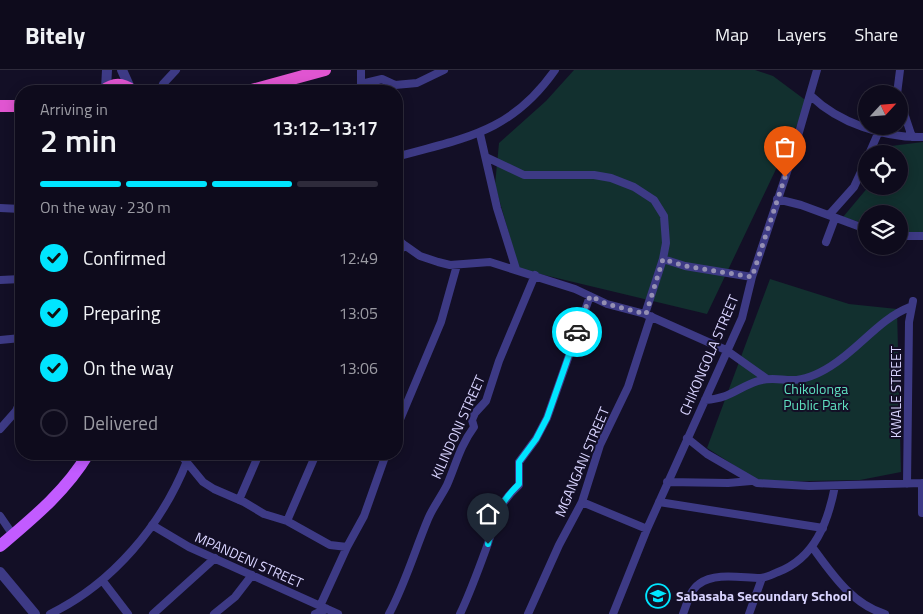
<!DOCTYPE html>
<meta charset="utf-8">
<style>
body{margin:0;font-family:"Titillium Web",sans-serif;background:#171425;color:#f1f3f6;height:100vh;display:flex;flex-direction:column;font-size:19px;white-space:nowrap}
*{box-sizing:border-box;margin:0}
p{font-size:16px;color:#9b9ba3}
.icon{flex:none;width:28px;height:28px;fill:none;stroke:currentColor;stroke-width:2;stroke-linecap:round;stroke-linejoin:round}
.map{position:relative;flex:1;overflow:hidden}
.sheet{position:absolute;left:15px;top:15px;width:388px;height:375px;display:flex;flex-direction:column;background:#0e0b1c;border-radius:20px;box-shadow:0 2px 12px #0003,0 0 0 1px #2e2b3b}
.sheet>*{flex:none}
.needle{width:32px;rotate:64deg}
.fabs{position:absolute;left:858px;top:15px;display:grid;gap:10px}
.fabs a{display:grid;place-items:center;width:50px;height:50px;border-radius:50%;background:#0e0b1c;box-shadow:0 2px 12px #0003,0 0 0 1px #2e2b3b;font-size:25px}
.pin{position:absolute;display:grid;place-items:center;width:42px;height:42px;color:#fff;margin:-51px -21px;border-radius:50% 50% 50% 0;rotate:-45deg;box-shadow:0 0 5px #0007}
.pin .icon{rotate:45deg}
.courier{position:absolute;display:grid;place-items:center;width:50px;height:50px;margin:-25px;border:4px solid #00e5ff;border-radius:50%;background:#fff;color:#222;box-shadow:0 1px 6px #0007}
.summary em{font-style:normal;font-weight:600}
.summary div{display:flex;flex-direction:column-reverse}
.summary{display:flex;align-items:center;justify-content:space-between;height:85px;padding:0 25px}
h1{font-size:32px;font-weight:600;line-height:38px}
.bar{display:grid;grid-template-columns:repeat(4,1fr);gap:8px 5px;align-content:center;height:60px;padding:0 25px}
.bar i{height:6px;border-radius:4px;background:#2e2b3b}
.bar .on{background:#00e5ff}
.bar p{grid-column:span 4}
ol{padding:0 25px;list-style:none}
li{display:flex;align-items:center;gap:15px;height:55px}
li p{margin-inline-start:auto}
li .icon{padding:5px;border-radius:50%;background:#00e5ff;color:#111;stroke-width:4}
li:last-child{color:#9b9ba3}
li i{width:28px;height:28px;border:2px solid #2e2b3b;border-radius:50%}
header{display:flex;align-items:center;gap:30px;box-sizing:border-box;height:70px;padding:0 25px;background:#0e0b1c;border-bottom:1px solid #2e2b3b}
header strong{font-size:24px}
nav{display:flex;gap:28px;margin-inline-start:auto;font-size:18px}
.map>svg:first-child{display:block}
</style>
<header>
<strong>Bitely</strong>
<nav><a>Map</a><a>Layers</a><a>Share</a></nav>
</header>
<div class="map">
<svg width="923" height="544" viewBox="0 0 923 544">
<rect width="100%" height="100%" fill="#130f26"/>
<path fill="#12302f" d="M574,0h181l18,6 35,26 -101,212 -188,-45 -24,-84 4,-42 47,-42z
M923,72v91h-24v-19h-33v10l-23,-7 26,-31h30v-32h-12l4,-8z
M770,209l79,25 48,5 4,163 -41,8 -100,2 -53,-34z"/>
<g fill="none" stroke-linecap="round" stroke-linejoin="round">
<path stroke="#3d3a85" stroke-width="8" d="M361,14l21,-5 13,6 22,-2 27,-13
M160,21l3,-7 13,-14
M361,21v-21
M897,24l3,-24
M811,26c28,27 73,42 112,41
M899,28l13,39
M480,64l17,74 19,61
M869,84l10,-23
M396,87c68,-19 115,-24 159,-87
M486,87l38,18h70l17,3 23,9 20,13 10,16 2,27 -3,16 -18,55
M777,129l24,6 65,24
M0,138l21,1
M829,145l25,-28 12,-26
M899,166h24
M396,167l7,7 17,12 18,6 12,3 40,-3 85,27 32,15 38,10 81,36 41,29
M826,172l9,-24
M663,189l22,7 67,11
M396,191l7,-17
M0,210l21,-1
M0,270l21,-2
M705,330c27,-2 31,-12 53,-19 11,-4 23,-1 34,-1 14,0 28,-7 39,-14 29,-18 48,-47 79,-59
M0,359l16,-18 5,-11
M396,359l45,-107 16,-57
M687,368l20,16 50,29 52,3 114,-3
M180,384l23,28 11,7 30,13 20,12 23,7 43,24 17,2
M667,412l61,1 23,-2
M922,413v30
M907,414l2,-162 4,-21
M239,430l20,-46
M582,432l65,27
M659,432l164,26
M0,446l13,19
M287,451l29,-67
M152,455l37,22 149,67
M813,478c19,26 39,56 72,66
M102,510l26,34
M320,536l27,-59 17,-31 22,-62
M50,544c62,-30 112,-89 137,-153
M153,544l62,-56
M214,544l21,-17 17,-22
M315,544l12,-5
M389,544c16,-30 26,-64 39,-95 5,-12 13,-22 19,-34 9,-21 13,-39 27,-58l-2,-7 3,-7 11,-12 13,-40 36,-86
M460,544c10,-21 18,-43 26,-65 11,-29 8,-41 33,-64v-23l17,-23 11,-21 43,-122
M528,544l31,-69 23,-43 18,-57 28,-58 23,-71
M613,544l34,-85 95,-211 10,-41 39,-117 26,-90
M683,544c4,-10 7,-24 16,-30 16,-12 43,-6 61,-6 6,0 13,-4 18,-6 37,-14 50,-50 57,-86
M749,544l13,-36"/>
<path stroke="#3d3a85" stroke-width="10" d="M122,0l8,18
M106,19l1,-19
M0,502l35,42"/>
<path stroke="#c25bff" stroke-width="12" d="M0,476c33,-28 66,-55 88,-92"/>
<path stroke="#e055d1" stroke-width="12" d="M103,21c10,-8 20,-8 30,0
M248,21l77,-21
M0,36h21"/>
</g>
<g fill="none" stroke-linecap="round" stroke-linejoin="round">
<path stroke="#948fb3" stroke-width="5" stroke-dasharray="0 9" d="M577,262l13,-36 17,8 39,10 17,-55 22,7 67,11 33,-100"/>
<path stroke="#00e5ff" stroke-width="6" d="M488,474c6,-26 11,-41 31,-60v-22l17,-23 11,-21 30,-86"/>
</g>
<defs>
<g id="school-ring" transform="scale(1.25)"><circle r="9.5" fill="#130f26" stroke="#00e5ff" stroke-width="1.5"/><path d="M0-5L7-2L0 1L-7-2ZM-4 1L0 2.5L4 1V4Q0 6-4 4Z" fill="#00e5ff"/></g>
</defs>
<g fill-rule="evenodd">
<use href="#school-ring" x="658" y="526"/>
</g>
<g text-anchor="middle" stroke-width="4" stroke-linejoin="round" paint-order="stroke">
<g font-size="14" fill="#d9d4ff" stroke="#130f26">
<text transform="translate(709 285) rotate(-67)" y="5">CHIKONGOLA STREET</text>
<text transform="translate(896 322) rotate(-90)" y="5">KWALE STREET</text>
<text transform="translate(458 357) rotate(-66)" y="5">KILINDONI STREET</text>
<text transform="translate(582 392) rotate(-67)" y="5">MGANGANI STREET</text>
<text transform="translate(249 490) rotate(24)" y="5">MPANDENI STREET</text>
</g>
<g font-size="14" fill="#5fe0c0" stroke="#130f26">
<text x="816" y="324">Chikolonga<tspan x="816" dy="16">Public Park</tspan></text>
</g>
<g font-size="14" font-weight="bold" fill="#d9d4ff" stroke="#130f26" text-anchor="start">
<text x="676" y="531">Sabasaba Secoundary School</text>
</g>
</g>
</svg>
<div class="fabs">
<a><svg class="needle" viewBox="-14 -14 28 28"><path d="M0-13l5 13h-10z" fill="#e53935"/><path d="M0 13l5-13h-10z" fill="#9b9ba3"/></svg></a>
<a><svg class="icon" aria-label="locate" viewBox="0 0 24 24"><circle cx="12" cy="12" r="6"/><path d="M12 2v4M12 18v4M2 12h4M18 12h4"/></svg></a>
<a><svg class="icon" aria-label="layers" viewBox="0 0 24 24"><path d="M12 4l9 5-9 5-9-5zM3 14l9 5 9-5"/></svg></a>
</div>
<div class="pin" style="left:785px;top:107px;background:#ea580c"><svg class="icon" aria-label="bag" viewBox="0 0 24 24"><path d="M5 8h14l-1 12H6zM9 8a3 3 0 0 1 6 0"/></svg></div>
<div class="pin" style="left:488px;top:474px;background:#1f2937"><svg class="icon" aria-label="home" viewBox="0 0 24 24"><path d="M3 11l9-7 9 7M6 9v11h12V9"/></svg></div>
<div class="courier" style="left:577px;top:262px"><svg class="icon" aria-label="car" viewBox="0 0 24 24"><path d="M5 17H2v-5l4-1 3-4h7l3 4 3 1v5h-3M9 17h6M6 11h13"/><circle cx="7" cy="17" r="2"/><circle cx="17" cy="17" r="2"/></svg></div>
<section class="sheet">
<div class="summary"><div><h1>2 min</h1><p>Arriving in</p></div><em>13:12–13:17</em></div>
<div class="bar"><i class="on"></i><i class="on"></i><i class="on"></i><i></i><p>On the way · 230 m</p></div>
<ol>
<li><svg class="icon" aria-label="check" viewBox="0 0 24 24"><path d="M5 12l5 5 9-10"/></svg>Confirmed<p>12:49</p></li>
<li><svg class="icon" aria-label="check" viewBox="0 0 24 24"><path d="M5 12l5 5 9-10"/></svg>Preparing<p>13:05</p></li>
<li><svg class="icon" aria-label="check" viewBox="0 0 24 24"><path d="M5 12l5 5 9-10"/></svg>On the way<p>13:06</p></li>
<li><i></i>Delivered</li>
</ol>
</section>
</div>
